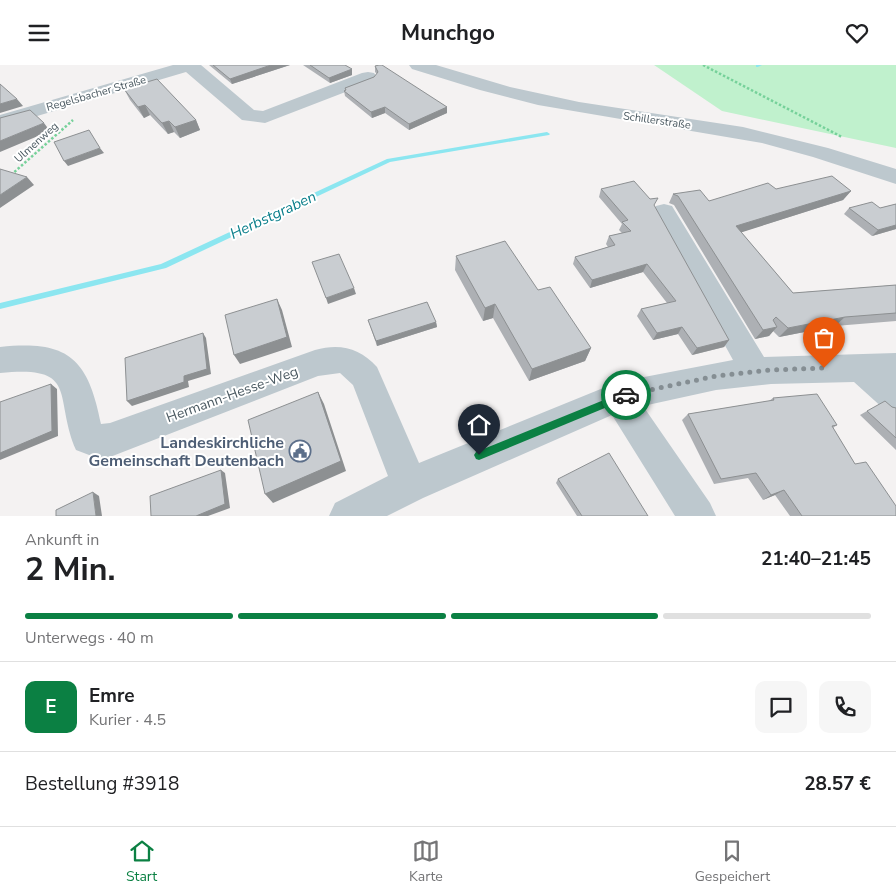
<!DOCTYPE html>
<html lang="de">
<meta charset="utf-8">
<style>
body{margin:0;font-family:"Nunito Sans",sans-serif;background:#f6f6f6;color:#202124;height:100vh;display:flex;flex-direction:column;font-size:19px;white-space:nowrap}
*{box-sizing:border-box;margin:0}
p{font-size:16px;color:#757577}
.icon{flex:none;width:28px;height:28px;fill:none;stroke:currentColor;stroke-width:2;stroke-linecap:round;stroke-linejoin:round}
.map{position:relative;height:451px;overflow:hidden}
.sheet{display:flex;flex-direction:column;background:#fff;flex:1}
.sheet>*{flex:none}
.pin{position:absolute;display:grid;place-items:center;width:42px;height:42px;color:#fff;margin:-51px -21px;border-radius:50% 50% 50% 0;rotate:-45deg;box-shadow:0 0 5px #0007}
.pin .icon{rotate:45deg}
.courier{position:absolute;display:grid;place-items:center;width:50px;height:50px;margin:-25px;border:4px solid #0b8043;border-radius:50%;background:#fff;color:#222;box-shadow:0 1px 6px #0007}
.head em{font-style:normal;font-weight:700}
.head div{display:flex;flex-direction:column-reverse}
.head{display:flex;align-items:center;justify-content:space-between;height:85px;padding:0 25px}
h1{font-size:32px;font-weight:700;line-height:38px}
.bar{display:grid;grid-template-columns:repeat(4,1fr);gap:8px 5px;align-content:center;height:60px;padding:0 25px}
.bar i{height:6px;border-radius:4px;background:#e0e0e0}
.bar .current{background:#0b8043}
.bar p{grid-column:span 4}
.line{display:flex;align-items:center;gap:12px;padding:0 25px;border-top:1px solid #e0e0e0}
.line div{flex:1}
.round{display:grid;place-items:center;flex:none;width:52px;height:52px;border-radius:10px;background:#f6f6f6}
header{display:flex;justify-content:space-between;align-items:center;height:65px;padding:0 25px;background:#fff;font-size:22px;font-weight:700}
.dock{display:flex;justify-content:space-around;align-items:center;height:70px;border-top:1px solid #e0e0e0;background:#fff;font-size:14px;color:#757577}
.dock a{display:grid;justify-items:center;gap:2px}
.dock .current{color:#0b8043}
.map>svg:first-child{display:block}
</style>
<header><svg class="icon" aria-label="menu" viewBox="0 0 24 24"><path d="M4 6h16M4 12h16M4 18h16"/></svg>Munchgo<svg class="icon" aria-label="heart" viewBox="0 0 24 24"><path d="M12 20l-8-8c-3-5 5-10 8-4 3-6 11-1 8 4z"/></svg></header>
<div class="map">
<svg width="896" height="451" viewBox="0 0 896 451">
<rect width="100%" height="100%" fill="#f4f2f2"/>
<path fill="#c0f1cd" d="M654,0h242v83l-174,-37z"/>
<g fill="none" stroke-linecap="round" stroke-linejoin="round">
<path fill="#8ce6f0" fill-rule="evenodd" d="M756,0h6l-4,2h-2z
M547,67l3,2 -1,1 -159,27 -224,106 -166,41v-6l161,-39 226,-105z"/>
<path stroke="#76d19a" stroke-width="2.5" stroke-dasharray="2.5 2" stroke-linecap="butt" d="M703,0l139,72
M11,110l62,-55"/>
<path fill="#bdc8ce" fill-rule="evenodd" d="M173,0h28l53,45 9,1 99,-38 6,-1 6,1 3,4 -3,4 -109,42 -23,-3 -56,-48 -186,55v-12z
M409,0h27l74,22 69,15 164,25 85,21 68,21v15l-83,-27 -51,-14 -224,-38 -58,-15 -68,-21z
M664,139l8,2 92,151 132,-4v61l-11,-4 -31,-28 -83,2 -55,6 -73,16 67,97 6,13h-41l-63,-101 -189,83 -36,18h-58l6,-13 53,-27 -35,-91 -13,-12 -22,3 -208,81 -13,1 -21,-8c-23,-54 4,-85 -76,-77v-26c68,-7 88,11 101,77l9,-1 205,-73c25,-7 45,-2 62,17l42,96 199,-81 115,-22 -81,-148 4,-6z"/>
</g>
<path fill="#adb0b4" d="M209,0h81l-58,19z
M303,0h42l7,10 -22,8z
M375,1l72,41v6l-38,17 -24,-17 -13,5 -27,-22 -1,-5 1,-1v-2l29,-11 3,-3 -2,-2z
M124,24l72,31 4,10 -20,8 -6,-6 -6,2 -18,-19 -6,3 -14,-18z
M601,124l53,17 75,134 -5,7 -32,8 -14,-21 -25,6 -16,-24 4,-7 26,-6 -24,-31 -53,16 -17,-24 2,-7 33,-10 -2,-3 3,-8 13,-3 -3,-3 3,-6 -23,-27z
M776,124l75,2 -8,9 -102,32 52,61 103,-8v36l-61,5 -56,11 -6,-6 -4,5 -14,3 -81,-134 -5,-2 4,-9 36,7z
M896,139v25l-24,7 -28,-22 5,-6h31z
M456,191l82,34 53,58 -6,13 -56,20 -36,-63 -10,3 -28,-51z
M368,255l68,2 1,5 -60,19z
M773,333l64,27 -4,3 22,36 41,52h-106l-15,-21 -12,5 -15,-22 -34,6 -32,-64 6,-6 81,-13z
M892,342l4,1v42l-36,-35 7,-4z
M558,414l90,37h-71l-21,-33z"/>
<path fill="#8d9092" d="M271,0h19l-58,19 -2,-5z
M352,4v6l-22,8 -1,-5z
M17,34l6,7 -23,7v-9z
M145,40l5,10 -6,3 -6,-11z
M385,42v6l-13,5 -1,-6z
M447,42v6l-38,17v-6z
M196,55l4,10 -20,8 -5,-11z
M169,56l5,11 -6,2 -6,-11z
M44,58l6,8 -50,21v-11z
M100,83l4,5 -36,13 -4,-5z
M27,112l7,8 -34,23v-13z
M851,126l-8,9 -113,36 6,-10z
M896,160v4l-24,7 6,-6z
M647,199l-4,8 -53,16 2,-8z
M354,223l2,6 -28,10 -2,-6z
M277,234l5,11 10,37 -52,17 -6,-9z
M495,239l-2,14 -10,3 2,-13z
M845,252l-10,9 -56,11 9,-9z
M436,257l1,5 -60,19 -1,-5z
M682,262l-4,7 -25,6 4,-7z
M777,262l-8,9 -14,3 8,-9z
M203,268l3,5 5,36 -23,7 1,6 -57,19 -5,-5 57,-25z
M729,275l-5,7 -32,8 5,-7z
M591,283l-6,13 -56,20 3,-12z
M51,319l6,5 1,47 -58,24v-7z
M318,327l6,12 22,67 -73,32 -8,-9z
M221,405l4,3 5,35 -22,8h-12z
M784,425l-9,5 -12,5 8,-5z
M93,427l6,4 3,20h-6z"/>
<path fill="#c9cdd1" stroke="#8d9092" d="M213,0h58l-41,14z
M310,0h35l7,4 -23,9z
M379,0h3l65,42 -38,17 -24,-17 -14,5 -27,-21 2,-1 -1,-2 29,-11 4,-5 -3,-6z
M157,14l39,41 -21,7 -6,-6 -7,2 -17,-18 -7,2 -14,-18z
M0,19l17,15 -17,5z
M30,45l14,13 -44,18v-23z
M89,65l11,18 -36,13 -10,-19z
M0,104l27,8 -27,18z
M832,111l19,15 -115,35 57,67 103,-8v28l-51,4 -57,11 -12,-11 -3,3 4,7 -14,3 -85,-134 -5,-2 27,-4 9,11 59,-18 8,6z
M634,116l16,18 8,-1 -4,7 75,135 -32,8 -15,-21 -25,6 -16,-24 35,-8 -29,-37 -55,16 -17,-23 40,-12 -6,-9 22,-5 -9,-9 6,-2 -27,-31z
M872,137l8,6 16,-4v21l-18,5 -29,-22z
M505,176l33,49 12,-3 41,61 -59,21 -37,-65 -10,4 -29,-52z
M339,189l15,34 -28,10 -14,-36z
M277,234l10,38 -53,18 -9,-40z
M427,237l9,20 -60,19 -8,-21z
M203,268l4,36 -23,7v6l-57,19 -2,-43z
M51,319l1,47 -52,22v-51z
M318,327l23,69 -76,33 -17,-74z
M817,329l20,31 -5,1 23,38 11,-2 30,44v10h-94l-18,-26 -13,5 -15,-22 -35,6 -33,-65 86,-14 -1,-2z
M885,336l7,6 4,1v30l-29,-27z
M609,388l39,63h-66l-24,-37z
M221,405l4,34 -29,12h-45l-1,-20z
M93,427l3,24h-40v-6z"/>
<path fill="#0b8043" d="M626,326l3,1v6l-150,62 -3,-1 -2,-4 2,-3z"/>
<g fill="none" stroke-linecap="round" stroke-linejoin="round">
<path stroke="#858e93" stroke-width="5" stroke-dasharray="0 9" d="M626,330l90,-19 54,-6 54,-2"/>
</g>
<defs>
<g id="civic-ring" transform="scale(1.125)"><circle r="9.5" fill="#fff" stroke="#5c6f8a" stroke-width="1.5"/><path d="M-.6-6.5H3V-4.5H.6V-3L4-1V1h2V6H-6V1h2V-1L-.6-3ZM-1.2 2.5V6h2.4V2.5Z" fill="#5c6f8a"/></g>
</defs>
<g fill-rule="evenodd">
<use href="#civic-ring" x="300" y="386"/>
</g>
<g text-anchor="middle" stroke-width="4" stroke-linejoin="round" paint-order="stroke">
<g font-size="11" fill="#495860" stroke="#fff">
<text transform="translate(96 28) rotate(-16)" y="4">Regelsbacher Straße</text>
<text transform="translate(657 55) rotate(8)" y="4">Schillerstraße</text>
<text transform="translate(36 77) rotate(-42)" y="4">Ulmenweg</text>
</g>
<g font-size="14" fill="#495860" stroke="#fff">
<text transform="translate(232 329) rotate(-20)" y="5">Hermann-Hesse-Weg</text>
</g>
<g font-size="15" font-style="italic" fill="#0a7f8b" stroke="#fff">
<text transform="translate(273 150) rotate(-25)" y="5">Herbstgraben</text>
</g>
<g font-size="16" font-weight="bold" fill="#4e5e75" stroke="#fff" text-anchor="end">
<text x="284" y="383">Landeskirchliche<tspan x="284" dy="18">Gemeinschaft Deutenbach</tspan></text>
</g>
</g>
</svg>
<div class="pin" style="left:824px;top:303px;background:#ea580c"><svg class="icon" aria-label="bag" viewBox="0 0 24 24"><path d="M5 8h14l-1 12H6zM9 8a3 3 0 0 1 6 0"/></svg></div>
<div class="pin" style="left:479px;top:390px;background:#1f2937"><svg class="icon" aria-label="home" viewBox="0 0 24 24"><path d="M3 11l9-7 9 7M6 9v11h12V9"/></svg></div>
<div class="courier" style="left:626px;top:330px"><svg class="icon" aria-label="car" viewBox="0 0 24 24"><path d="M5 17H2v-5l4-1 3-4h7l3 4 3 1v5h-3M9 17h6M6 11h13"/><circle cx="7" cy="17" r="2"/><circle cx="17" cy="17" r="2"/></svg></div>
</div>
<section class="sheet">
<div class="head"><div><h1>2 Min.</h1><p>Ankunft in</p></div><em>21:40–21:45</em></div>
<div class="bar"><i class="current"></i><i class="current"></i><i class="current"></i><i></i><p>Unterwegs · 40 m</p></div>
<div class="line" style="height:90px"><b class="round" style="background:#0b8043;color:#fff">E</b><div><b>Emre</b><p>Kurier · 4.5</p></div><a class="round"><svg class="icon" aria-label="chat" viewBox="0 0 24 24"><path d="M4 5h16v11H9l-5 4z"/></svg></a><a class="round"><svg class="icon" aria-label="phone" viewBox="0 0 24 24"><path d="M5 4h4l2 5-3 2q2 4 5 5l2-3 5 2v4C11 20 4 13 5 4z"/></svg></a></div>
<div class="line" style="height:65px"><div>Bestellung #3918</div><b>28.57 €</b></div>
</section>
<nav class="dock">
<a class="current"><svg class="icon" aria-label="home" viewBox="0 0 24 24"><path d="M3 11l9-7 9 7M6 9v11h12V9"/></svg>Start</a>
<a><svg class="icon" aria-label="map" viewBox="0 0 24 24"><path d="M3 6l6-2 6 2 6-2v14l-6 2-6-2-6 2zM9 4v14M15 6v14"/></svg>Karte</a>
<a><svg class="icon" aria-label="saved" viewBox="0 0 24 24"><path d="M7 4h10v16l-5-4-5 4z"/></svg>Gespeichert</a>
</nav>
